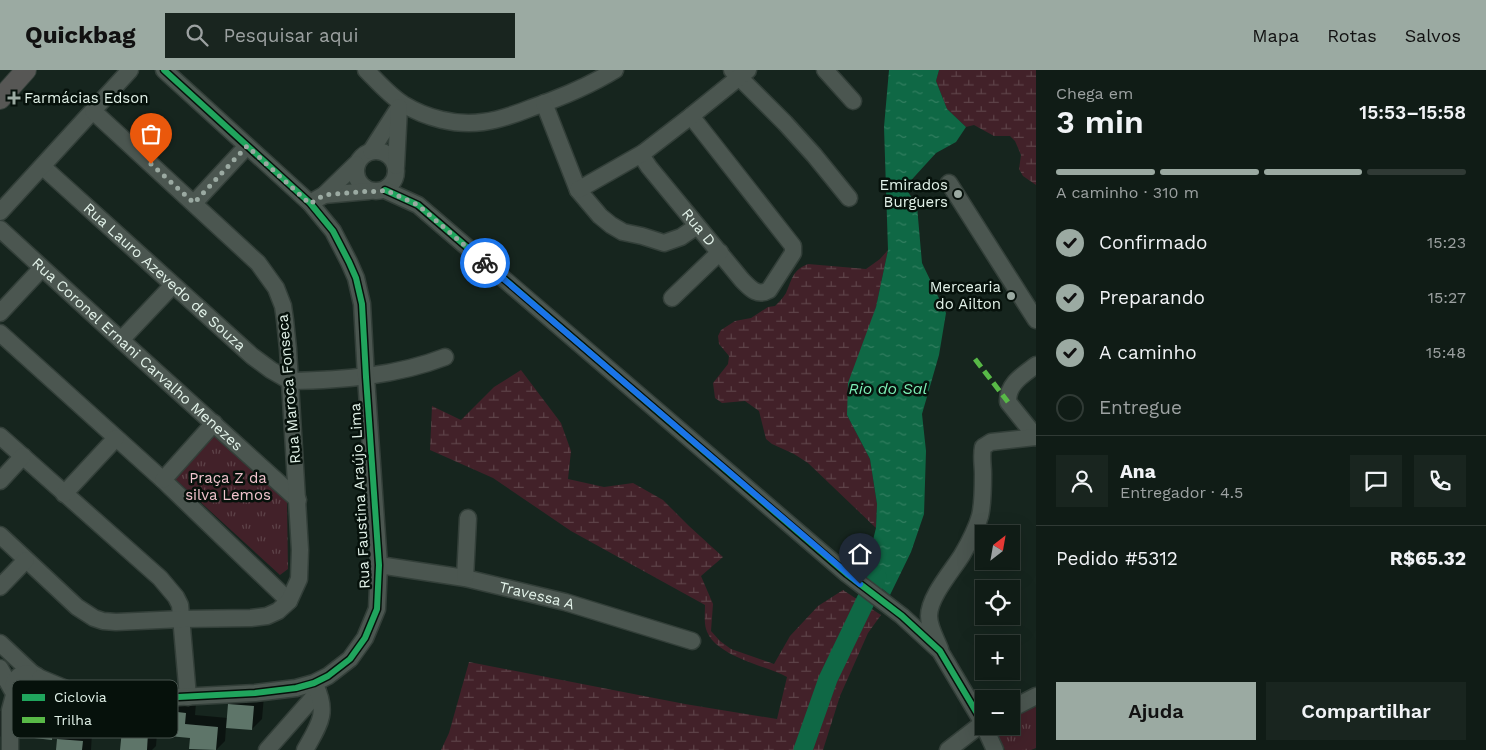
<!DOCTYPE html>
<html lang="pt">
<meta charset="utf-8">
<style>
body{margin:0;font-family:"Work Sans",sans-serif;background:#19251f;color:#f1f3f6;height:100vh;display:flex;flex-direction:column;font-size:19px;white-space:nowrap}
*{box-sizing:border-box;margin:0}
p{font-size:16px;color:#9ca1a1}
.icon{flex:none;width:28px;height:28px;fill:none;stroke:currentColor;stroke-width:2;stroke-linecap:round;stroke-linejoin:round}
.map{position:relative;flex:1;overflow:hidden}
.side{display:flex;flex-direction:column;background:#101c16;width:450px}
.side>*{flex:none}
.needle{width:32px;rotate:31deg}
.fabs{position:absolute;left:975px;top:455px;display:grid;gap:10px}
.fabs a{display:grid;place-items:center;width:45px;height:45px;border-radius:0px;background:#101c16;box-shadow:0 5px 20px #0002,0 0 0 1px #303a35;font-size:25px}
.pin{position:absolute;display:grid;place-items:center;width:42px;height:42px;color:#fff;margin:-51px -21px;border-radius:50% 50% 50% 0;rotate:-45deg;box-shadow:0 0 5px #0007}
.pin .icon{rotate:45deg}
.courier{position:absolute;display:grid;place-items:center;width:50px;height:50px;margin:-25px;border:4px solid #1a73e8;border-radius:50%;background:#fff;color:#222;box-shadow:0 1px 6px #0007}
.summary em{font-style:normal;font-weight:600}
.summary div{display:flex;flex-direction:column-reverse}
.summary{display:flex;align-items:center;justify-content:space-between;height:85px;padding:0 20px}
h1{font-size:32px;font-weight:600;line-height:38px}
.bar{display:grid;grid-template-columns:repeat(4,1fr);gap:8px 5px;align-content:center;height:60px;padding:0 20px}
.bar i{height:6px;border-radius:4px;background:#303a35}
.bar .selected{background:#9baaa2}
.bar p{grid-column:span 4}
.line{display:flex;align-items:center;gap:12px;padding:0 20px;border-top:1px solid #303a35}
.line div{flex:1}
.round{display:grid;place-items:center;flex:none;width:52px;height:52px;border-radius:0px;background:#19251f}
ol{padding:0 20px;list-style:none}
li{display:flex;align-items:center;gap:15px;height:55px}
li p{margin-inline-start:auto}
li .icon{padding:5px;border-radius:50%;background:#9baaa2;color:#111;stroke-width:4}
li:last-child{color:#9ca1a1}
li i{width:28px;height:28px;border:2px solid #303a35;border-radius:50%}
.primary-button{display:flex;gap:10px;margin-top:auto;padding:10px 20px}
.primary-button a{flex:1;height:58px;border-radius:0px;background:#9baaa2;color:#111;font-size:20px;font-weight:600;line-height:58px;text-align:center}
.primary-button a+a{background:#19251f;color:#f1f3f6}
header{display:flex;align-items:center;gap:30px;box-sizing:border-box;height:70px;padding:0 25px;background:#9baaa2;color:#111}
header strong{font-size:24px}
nav{display:flex;gap:28px;margin-inline-start:auto;font-size:18px}
.search{width:350px;height:45px;background:#19251f;display:flex;align-items:center;gap:12px;box-sizing:border-box;padding:0 18px;border-radius:0px;color:#9ca1a1;font-size:19px}
main{display:flex;flex:1;min-height:0}
.map>svg:first-child{display:block}
</style>
<header>
<strong>Quickbag</strong>
<div class="search"><svg class="icon" aria-label="search" viewBox="0 0 24 24"><circle cx="10" cy="10" r="6"/><path d="M15 15l6 6"/></svg>Pesquisar aqui</div>
<nav><a>Mapa</a><a>Rotas</a><a>Salvos</a></nav>
</header>
<main>
<div class="map">
<svg width="1036" height="680" viewBox="0 0 1036 680">
<defs>
<pattern id="wetland-marsh" width="20" height="14" patternUnits="userSpaceOnUse" patternTransform="scale(1.25)"><rect width="20" height="14" fill="#422129"/><path d="M1 5h8M5 5V1M11 12h8M15 12V8" fill="none" stroke="#5d4248"/></pattern>
<pattern id="park-tufts" width="24" height="20" patternUnits="userSpaceOnUse" patternTransform="scale(1.25)"><rect width="24" height="20" fill="#422129"/><path d="M3 7l-1-3M5 7V3M7 7l1-3M15 17l-1-3M17 17v-4M19 17l1-3" fill="none" stroke="#5d4248"/></pattern>
<pattern id="water-ripples" width="26" height="14" patternUnits="userSpaceOnUse" patternTransform="scale(1.25)"><rect width="26" height="14" fill="#0f6845"/><path d="M2 4q2-2 4 0t4 0M15 11q2-2 4 0t4 0" fill="none" stroke="#327e60"/></pattern>
</defs>
<rect width="100%" height="100%" fill="#16251e"/>
<path fill="url(#wetland-marsh)" d="M939,0h97v115l-13,-9 -4,-7 2,-14 -6,-14 -5,-5h-16l-20,-11 -8,2 -19,-18 -11,-28z
M888,180l-12,57 -29,108 23,44 7,45 -1,24 -68,-65 -14,-9 -22,-10 -6,-5 -7,-28 -14,-10 -23,2 -7,-5 -2,-15 15,-19 1,-8 -10,-12 -1,-8 3,-6 14,-9 16,-3 17,-11 7,-1c4,-4 8,-8 11,-13 6,-13 6,-23 22,-29l58,5 14,-10z
M521,300l40,53 10,28 -3,28 36,8 29,-4 30,17 26,26 34,31 -22,19 12,28 -2,27 9,10 11,8 43,15 16,-28 28,-30 25,-16 38,25 -13,18 -28,63 -17,54h-382l8,-17 20,-71 216,42 92,15 10,-42c-23,-12 -73,-21 -81,-48 -2,-7 -1,-17 -1,-24l-134,-74 -78,-53 -63,-28 2,-44 29,14 33,-33z"/>
<path fill="url(#park-tufts)" d="M214,360l73,72 1,67 -8,6 -107,-98z
M1036,635v43l-5,2h-26l-12,-24h18v-9z"/>
<path fill="url(#water-ripples)" d="M889,0h50l-3,11 11,28 19,18 -10,15 -20,11 -31,34 12,19 5,57 24,50 -7,42 -17,59 4,37 -2,63 -13,38 -21,43 -30,-24 10,-19 6,-24 1,-24 -7,-45 -23,-44 1,-32 28,-76 12,-57 -4,-123z"/>
<path fill="#0007" d="M239,625l25,1 -2,23 -10,10 -26,-2 -1,14 -9,9 -26,-2 1,-11 -34,-4 -1,13 -4,4h-31l2,-20 -5,5 -26,-2 -1,17h-34l1,-11 10,-10 26,3 1,-18 10,-11h25l-2,23 5,-5 27,2 1,-12 10,-10 25,2 -1,12 33,3 1,-13z
M39,634l25,2 -2,23 -10,10 -23,-25z
M0,641h5l-2,23 -3,3z"/>
<g fill="none" stroke-linecap="round" stroke-linejoin="round">
<path stroke="#0f6845" stroke-width="19" d="M803,680l25,-71 49,-102"/>
</g>
<path fill="#5e7569" d="M228,634l26,2 -2,24 -26,-2z
M160,640l26,3 -1,11 33,3 -2,23 -27,-1 1,-11 -32,-3z
M28,643l26,2 -2,25 -27,-3z
M122,660l26,3 -1,17h-27z
M57,669l26,2 -1,9h-26z"/>
<g fill="none" stroke-linecap="round" stroke-linejoin="round">
<g stroke="#333f39" stroke-width="19">
<g id="minor">
<path d="M366,0c11,11 23,25 37,34 23,14 53,22 80,18 16,-2 33,-8 48,-14 29,-10 58,-22 84,-38"/>
<path d="M732,0l53,53 29,32 35,43"/>
<path d="M825,0l28,31"/>
<path d="M544,33l34,87 22,26 11,9 12,7 19,4 22,7 17,-6 16,-11"/>
<circle cx="376" cy="101" r="20"/>
<path d="M371,81l27,-42"/>
<path id="s1" d="M643,83v5l6,9 93,113c8,8 15,17 27,10l24,-37v-7l-102,-130"/>
<path d="M396,96l3,-59"/>
<path id="s2" d="M43,97l209,189 19,14 19,11c53,-1 106,-5 155,-24"/>
<path d="M949,113l87,137"/>
<path d="M385,120l33,15 429,369 55,42 38,35 44,74"/>
<path d="M578,120l65,-37 48,-37 57,-46"/>
<path d="M324,125l45,-4"/>
<path d="M194,133l53,-57"/>
<path d="M310,133l14,-8 32,-31"/>
<path d="M0,142l130,-142"/>
<path id="s3" d="M0,159l121,111 177,160"/>
<path d="M672,228l48,-46"/>
<path d="M0,243l42,-45"/>
<path d="M0,263l163,147 126,121"/>
<path d="M121,270l52,-55"/>
<path d="M1036,295c-13,10 -29,19 -28,37l28,35"/>
<path d="M0,366l160,142 16,19 4,8 8,92"/>
<path d="M163,410l51,-57"/>
<path d="M0,411l23,-25"/>
<path d="M64,424l52,-56"/>
<path d="M0,465l77,72 17,11 9,3 13,1 66,-3 69,-1 16,-2 11,-5 11,-10 10,-22 1,-29 -12,-201 -3,-29 -2,-14 -7,-18 -18,-25 -165,-152"/>
<path id="s4" d="M379,495l86,13 100,24 127,39"/>
<path d="M465,508l3,-60"/>
<path d="M0,517l26,-27"/>
<path d="M0,573l32,30"/>
<path d="M940,579c-4,-10 -11,-22 -11,-33 0,-19 23,-45 33,-61 7,-12 14,-25 18,-39 3,-12 3,-29 3,-42 0,-9 -2,-18 0,-27l8,-5 45,-5"/>
<path d="M0,598l12,22"/>
<circle cx="28" cy="618" r="15"/>
<path d="M40,608l31,13 27,4"/>
<path d="M26,633h73l41,-4 115,-6 41,-5 18,-5 14,-7 22,-17 15,-21 12,-29 2,-44 -13,-188 -4,-73 -6,-26 -7,-16 -16,-31 -23,-28 -146,-133"/>
<path d="M1011,639l25,-13"/>
<path d="M984,656l11,24"/>
<path d="M10,680v-40l4,-15"/>
<path d="M267,680l51,-58"/>
<path d="M305,680c14,-25 24,-37 10,-65"/>
<path d="M948,680l36,-28"/>
</g>
</g>
<g stroke="#333f39" stroke-width="22">
<path id="major" d="M0,29l26,-29"/>
</g>
<use href="#minor" stroke="#4b5650" stroke-width="16"/>
<use href="#major" stroke="#575755" stroke-width="20"/>
<path stroke="#58b947" stroke-width="5" stroke-dasharray="10 5" stroke-linecap="butt" d="M975,289l33,43"/>
<g stroke="#06110b" stroke-width="9">
<path id="cycleway" d="M385,120l33,15 429,369 55,42 38,35 44,74
M26,633h73l41,-4 115,-6 41,-5 18,-5 14,-7 22,-17 15,-21 12,-29 2,-44 -13,-188 -4,-73 -6,-26 -7,-16 -16,-31 -23,-28 -146,-133"/>
</g>
<use href="#cycleway" stroke="#20a55d" stroke-width="6"/>
</g>
<g fill="none" stroke-linecap="round" stroke-linejoin="round">
<path stroke="#9baaa2" stroke-width="5" stroke-dasharray="0 9" d="M151,94l43,39 53,-57 63,58 14,-9 45,-4 10,1 6,-2 33,15 67,58"/>
<path stroke="#1a73e8" stroke-width="6" d="M485,193l375,321"/>
</g>
<g fill="#9baaa2" stroke="#06110b" stroke-width="2">
<path d="M11.5 20.5h5v5h5v5h-5v5h-5v-5h-5v-5h5z"/>
<circle cx="958" cy="124" r="5"/>
<circle cx="1011" cy="226" r="5"/>
</g>
<g text-anchor="middle" stroke-width="5" stroke-linejoin="round" paint-order="stroke">
<g font-size="15" fill="#e2f2e9" stroke="#06110b" text-anchor="end">
<text x="24" y="33" text-anchor="start">Farmácias Edson</text>
<text x="948" y="120">Emirados<tspan x="948" dy="17">Burguers</tspan></text>
<text x="1001" y="222">Mercearia<tspan x="1001" dy="17">do Ailton</tspan></text>
</g>
<g font-size="15" fill="#e2f2e9" stroke="#06110b">
<text dy="5" stroke="none"><textPath href="#s1" startOffset="94">Rua D</textPath></text>
<text dy="5" stroke="none"><textPath href="#s2" startOffset="164">Rua Lauro Azevedo de Souza</textPath></text>
<text dy="5" stroke="none"><textPath href="#s3" startOffset="186">Rua Coronel Ernani Carvalho Menezes</textPath></text>
<text transform="translate(289 319) rotate(-95)" y="5">Rua Maroca Fonseca</text>
<text transform="translate(360 426) rotate(-93)" y="5">Rua Faustina Araújo Lima</text>
<text dy="5" stroke="none"><textPath href="#s4" startOffset="161">Travessa A</textPath></text>
</g>
<g font-size="15" fill="#f1c3cd" stroke="#06110b">
<text x="228" y="413">Praça Z da<tspan x="228" dy="17">silva Lemos</tspan></text>
</g>
<g font-size="16" font-style="italic" fill="#7cefb6" stroke="#06110b">
<text x="888" y="324">Rio do Sal</text>
</g>
</g>
<rect x="12" y="610" width="166" height="58" rx="8" fill="#06110b" stroke="#48544e" stroke-width="1"/>
<rect x="22" y="624" width="23" height="7" fill="#20a55d"/>
<rect x="22" y="647" width="23" height="6" fill="#58b947"/>
<g font-size="14" fill="#e2f2e9">
<text x="54" y="632">Ciclovia</text>
<text x="54" y="655">Trilha</text>
</g>
</svg>
<div class="fabs">
<a><svg class="needle" viewBox="-14 -14 28 28"><path d="M0-13l5 13h-10z" fill="#e53935"/><path d="M0 13l5-13h-10z" fill="#9ca1a1"/></svg></a>
<a><svg class="icon" aria-label="locate" viewBox="0 0 24 24"><circle cx="12" cy="12" r="6"/><path d="M12 2v4M12 18v4M2 12h4M18 12h4"/></svg></a>
<a>+</a>
<a>−</a>
</div>
<div class="pin" style="left:151px;top:94px;background:#ea580c"><svg class="icon" aria-label="bag" viewBox="0 0 24 24"><path d="M5 8h14l-1 12H6zM9 8a3 3 0 0 1 6 0"/></svg></div>
<div class="pin" style="left:860px;top:514px;background:#1f2937"><svg class="icon" aria-label="home" viewBox="0 0 24 24"><path d="M3 11l9-7 9 7M6 9v11h12V9"/></svg></div>
<div class="courier" style="left:485px;top:193px"><svg class="icon" aria-label="bike" viewBox="0 0 24 24"><circle cx="6" cy="16" r="4"/><circle cx="18" cy="16" r="4"/><path d="M6 16l4-8h5l3 8M10 8l3 8H6M13 5h3"/></svg></div>
</div>
<section class="side">
<div class="summary"><div><h1>3 min</h1><p>Chega em</p></div><em>15:53–15:58</em></div>
<div class="bar"><i class="selected"></i><i class="selected"></i><i class="selected"></i><i></i><p>A caminho · 310 m</p></div>
<ol>
<li><svg class="icon" aria-label="check" viewBox="0 0 24 24"><path d="M5 12l5 5 9-10"/></svg>Confirmado<p>15:23</p></li>
<li><svg class="icon" aria-label="check" viewBox="0 0 24 24"><path d="M5 12l5 5 9-10"/></svg>Preparando<p>15:27</p></li>
<li><svg class="icon" aria-label="check" viewBox="0 0 24 24"><path d="M5 12l5 5 9-10"/></svg>A caminho<p>15:48</p></li>
<li><i></i>Entregue</li>
</ol>
<div class="line" style="height:90px"><a class="round"><svg class="icon" aria-label="person" viewBox="0 0 24 24"><circle cx="12" cy="8" r="4"/><path d="M4 21q1-7 8-7t8 7"/></svg></a><div><b>Ana</b><p>Entregador · 4.5</p></div><a class="round"><svg class="icon" aria-label="chat" viewBox="0 0 24 24"><path d="M4 5h16v11H9l-5 4z"/></svg></a><a class="round"><svg class="icon" aria-label="phone" viewBox="0 0 24 24"><path d="M5 4h4l2 5-3 2q2 4 5 5l2-3 5 2v4C11 20 4 13 5 4z"/></svg></a></div>
<div class="line" style="height:65px"><div>Pedido #5312</div><b>R$65.32</b></div>
<div class="primary-button"><a>Ajuda</a><a>Compartilhar</a></div>
</section>
</main>
